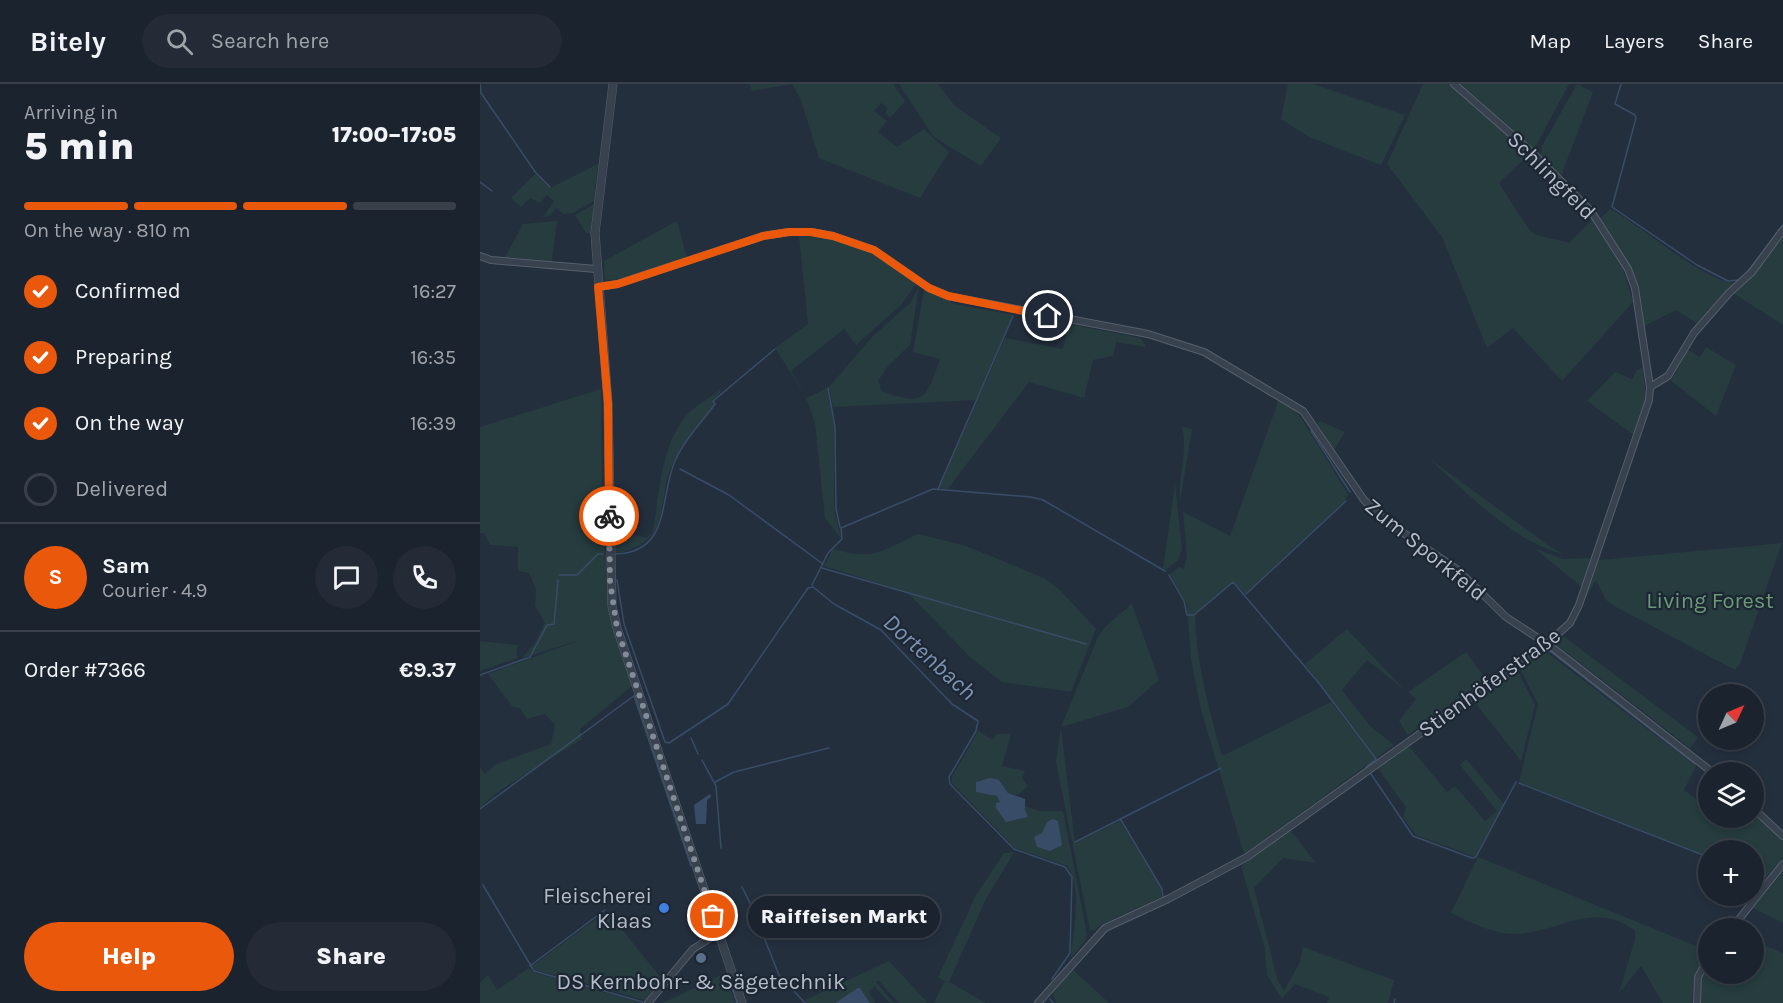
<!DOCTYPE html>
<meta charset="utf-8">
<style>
body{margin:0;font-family:Karla,sans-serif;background:#242b36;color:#f1f3f6;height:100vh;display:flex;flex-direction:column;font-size:22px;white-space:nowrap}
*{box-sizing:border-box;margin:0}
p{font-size:20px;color:#a0a4aa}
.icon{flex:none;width:33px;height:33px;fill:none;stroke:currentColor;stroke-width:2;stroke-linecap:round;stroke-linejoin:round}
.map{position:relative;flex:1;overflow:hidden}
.drawer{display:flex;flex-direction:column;background:#1b232e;width:480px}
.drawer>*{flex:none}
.needle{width:39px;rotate:46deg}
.tools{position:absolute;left:1218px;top:600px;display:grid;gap:12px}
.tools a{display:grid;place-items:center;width:66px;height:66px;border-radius:50%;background:#1b232e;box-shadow:0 3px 9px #0003,0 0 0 2px #39404a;font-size:30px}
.pin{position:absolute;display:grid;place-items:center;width:51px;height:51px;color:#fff;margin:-26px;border:3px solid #fff;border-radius:50%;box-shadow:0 2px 6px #0007}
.courier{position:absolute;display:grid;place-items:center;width:60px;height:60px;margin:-30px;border:4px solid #ea580c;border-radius:50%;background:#fff;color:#222;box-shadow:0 2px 8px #0007}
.bubble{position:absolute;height:42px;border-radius:21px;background:#1b232e;box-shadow:0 3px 9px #0003,0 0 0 2px #39404a;font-size:20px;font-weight:800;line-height:42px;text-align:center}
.summary em{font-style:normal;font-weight:800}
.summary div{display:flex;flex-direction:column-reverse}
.summary{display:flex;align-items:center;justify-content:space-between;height:102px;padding:0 24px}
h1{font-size:39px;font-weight:800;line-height:45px}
.bar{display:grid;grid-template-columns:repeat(4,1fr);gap:9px 6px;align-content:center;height:72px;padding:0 24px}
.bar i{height:8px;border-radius:4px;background:#39404a}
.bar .active{background:#ea580c}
.bar p{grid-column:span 4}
.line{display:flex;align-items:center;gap:15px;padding:0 24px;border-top:2px solid #39404a}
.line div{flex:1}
.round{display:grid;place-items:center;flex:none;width:63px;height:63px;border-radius:32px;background:#242b36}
ol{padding:0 24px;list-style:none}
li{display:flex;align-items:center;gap:18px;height:66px}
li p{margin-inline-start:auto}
li .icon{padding:6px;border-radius:50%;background:#ea580c;color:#fff;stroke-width:4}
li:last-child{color:#a0a4aa}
li i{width:33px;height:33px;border:3px solid #39404a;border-radius:50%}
.action{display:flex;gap:12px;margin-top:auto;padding:12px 24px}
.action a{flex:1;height:69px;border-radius:36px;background:#ea580c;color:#fff;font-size:24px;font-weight:800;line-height:69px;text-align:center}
.action a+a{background:#242b36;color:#f1f3f6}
header{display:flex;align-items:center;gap:36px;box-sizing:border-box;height:84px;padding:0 30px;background:#1b232e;border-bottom:2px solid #39404a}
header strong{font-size:28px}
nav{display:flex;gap:33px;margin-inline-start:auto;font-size:21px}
.search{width:420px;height:54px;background:#242b36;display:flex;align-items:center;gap:15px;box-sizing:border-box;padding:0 21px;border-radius:33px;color:#a0a4aa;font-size:22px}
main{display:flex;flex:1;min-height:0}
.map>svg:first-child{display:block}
</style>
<header>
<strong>Bitely</strong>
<div class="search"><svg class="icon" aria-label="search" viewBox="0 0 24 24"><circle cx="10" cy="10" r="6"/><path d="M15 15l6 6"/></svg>Search here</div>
<nav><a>Map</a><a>Layers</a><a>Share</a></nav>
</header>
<main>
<section class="drawer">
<div class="summary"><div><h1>5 min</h1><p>Arriving in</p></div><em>17:00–17:05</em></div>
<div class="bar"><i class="active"></i><i class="active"></i><i class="active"></i><i></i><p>On the way · 810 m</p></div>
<ol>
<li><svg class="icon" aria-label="check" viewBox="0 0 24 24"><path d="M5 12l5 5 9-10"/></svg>Confirmed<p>16:27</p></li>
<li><svg class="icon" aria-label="check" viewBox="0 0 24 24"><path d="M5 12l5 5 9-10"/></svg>Preparing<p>16:35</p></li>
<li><svg class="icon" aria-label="check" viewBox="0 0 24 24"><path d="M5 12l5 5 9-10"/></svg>On the way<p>16:39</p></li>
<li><i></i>Delivered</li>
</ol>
<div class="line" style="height:108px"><b class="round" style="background:#ea580c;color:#fff">S</b><div><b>Sam</b><p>Courier · 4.9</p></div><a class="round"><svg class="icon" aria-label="chat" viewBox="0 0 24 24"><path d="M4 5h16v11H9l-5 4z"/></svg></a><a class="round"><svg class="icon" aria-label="phone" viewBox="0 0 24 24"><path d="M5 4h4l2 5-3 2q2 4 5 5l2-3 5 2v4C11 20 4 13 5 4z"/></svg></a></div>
<div class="line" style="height:78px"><div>Order #7366</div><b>€9.37</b></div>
<div class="action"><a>Help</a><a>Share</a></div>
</section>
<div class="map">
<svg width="1303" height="919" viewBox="0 0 1303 919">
<rect width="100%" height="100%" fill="#242f3e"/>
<path fill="#263c3f" d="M269,0h144l12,17 -15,17 -5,-5 3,-5 -7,-5 -7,8 13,10 -9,11 19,15 27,-18 25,23 -29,46 -101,-40 -18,-58 -9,-16 -40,7z
M419,0h39l17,22 46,32 -20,28 -47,-29z
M808,0h25l92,31 -24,50 -72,-28 -28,-18z
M943,0h25l90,78 -13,-4 -26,25c5,7 30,49 34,50 6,4 26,6 36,10l23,-23 31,49 10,33 -71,79 -49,-53 -26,20 -45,-111 -55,-73z
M978,0h111l-34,64h-4z
M1097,0l16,8 -32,84 -20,-19 1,-11z
M118,80l-4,37 -21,12 -10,1 -7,-6 -6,8 -7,1 11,-16 -7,-6 -7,8 -10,-5 -9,9 -10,-9 24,-24 15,14z
M114,120l-3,30 -5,-1 -11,-18z
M1130,125c33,17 92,72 125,74l-37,41 -22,-14 -32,16 -9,-49 -36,-57z
M77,137l-5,40 -47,-4 18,-33z
M197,137l10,37 -63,21 -19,1 -1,-19z
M1303,149v92l-50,-32z
M319,152c44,0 84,20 117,48l-14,20 -46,41 -12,-16 -53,42 16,27 20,-10 7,39v82l7,29 -16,-20 -10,-95 -10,-28 -30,-47 33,-24z
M439,202l-9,59 -22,21 -10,15 4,10c43,16 44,8 58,-32l-27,-7 11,-62 31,14 58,11 -37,85 -143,7 -4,-20 43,-50 39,-35z
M588,240l73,14 5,9 -30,-5 -3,14 -20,4 -9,38 -55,-16 -82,108 -8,-2 66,-150 58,11z
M1226,263l30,18 -20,51 -45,-35 17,-31 12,7z
M1163,284l3,30 -11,38 -48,-35 28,-29 17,7 5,-9z
M121,305l1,110 7,108 24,78 -53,44 2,10 -80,50 -22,18v-39l5,6 11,-10 55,-20 4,-19 -10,-11 -18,5 -7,-11 -8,-2 -24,-32 92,-34 -58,18 14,-17 9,-18 -10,-17 1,-17 -7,-16 -11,-2v-24l-28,-2 -6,-12h-4v-106z
M240,306l1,2 -9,8 2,4c-14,19 -32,39 -42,61 -14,29 -2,70 -39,83 -6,2 -11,5 -17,5v-12l3,-9 28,6 6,-6c6,-37 8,-86 33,-116 8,-10 24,-18 34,-26z
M799,315l14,9 8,10 47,76 -3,7 -100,93 -12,-13 -38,33c1,48 14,95 27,142l109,-54 44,57 -131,95 -43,-144 -10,-51 -4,-54 -17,-31 9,-7 5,2 3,-13 -4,-44 47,24z
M840,337l25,11 -11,18 -17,-27z
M702,343l10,2 -12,73c-2,-25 8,-50 2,-75z
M947,373l125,91 11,6c-53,-14 -96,-62 -136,-97z
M695,400l7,65 -4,11 -12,10 -3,-2z
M438,450l48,12 78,32 15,11 37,40 -25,63 -69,-10 -31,-24 -64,-66 -83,-26 9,-17c42,12 48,2 85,-15z
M1302,459l-42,121 -5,6 -119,-63 -10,-7 -10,-20 -14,25 17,-45z
M1054,464l29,11 26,-1 3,5 -9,25z
M652,520l27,76 -31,27 -67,20 14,116 45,-22 41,68 1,8 -60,27 -9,7 -3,-1 -34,-168 5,-35 37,-90 9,-12z
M867,545l58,61 -38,-30 -25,30 28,36 24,19 -18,13 -71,-94z
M1082,551l136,102 -8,11 -133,-103 -1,-3z
M0,557l37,4v13l-37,13z
M1065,567l151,115 -12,24 19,14 5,-9v23h46v-3l29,26v16l-17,21 -12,-5v-23h-46v6l-189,-74 19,-78 -19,-37z
M986,568l20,27 -78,56 -9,-14 17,-22 -8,-7z
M1037,585l18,36 -14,56 -48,-61z
M498,647l15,9 3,-6h15l-9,32 23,5 -3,7 6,8 -10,9 -10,-2 -9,-13h-20l8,13 10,3 3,6 25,8v-4l15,5h23l24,123 -2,7 -14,17c2,-25 12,-74 -4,-92l-52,-18 -63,-65v-6z
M929,662l38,46 8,-6 30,35 12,-10 -37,-46 6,-6 38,45 -28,53 -60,-22 -13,-17 3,-11 -28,-38z
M810,746l26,33 -33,-5 -29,30 24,93 6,10 16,-29 3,-15 91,33 -6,23h-61l2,-6 -34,-13 -13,15 -15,-24 -2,-26 -24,-83z
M534,768l-29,49 -36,81 37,21h-52l11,-22 -7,-4 38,-82 28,-42z
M998,773l230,94 -14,25 -2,27h-29l-22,-37 -22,27 16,-54v-8c-42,-33 -78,4 -123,3 -22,-1 -41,-12 -61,-21z
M1302,789l1,1v49l-30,-15z
M127,827l55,68 -17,21 -110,-30 -4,-3z
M1274,857l29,12v50h-83l-2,-22 10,-19v12h46z
M409,877l39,42h-29l-21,-23 -2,2 18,21h-4l-16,-17 -5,6 6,11h-5l-10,-15 -25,15h-28l-2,-3z
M49,884l4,4 109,31h-162v-20l8,-8 9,15z
M592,885l37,34h-53l-3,-10z
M245,889l10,30h-72z"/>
<path fill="#394c67" d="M510,694l9,2 9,13 17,6v11l3,7 -22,5 -10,-14v-5l4,-1 -3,-6 -21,-4v-10z
M230,710l1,3 -4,3 -1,24h-10l-2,-19z
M573,735l5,2 4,24 -12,6 -13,-4 -3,-10 8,-4 5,-11z
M380,904l10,15h-35l23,-15z"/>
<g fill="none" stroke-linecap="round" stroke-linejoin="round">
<path stroke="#394c67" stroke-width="1.5" d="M0,0l1,9 55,80 14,14
M1141,0l-6,20 20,11 1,3 -24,89 85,58 31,16 11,-1
M0,98l12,9
M1265,191l38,-50
M348,304l7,39 1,82 4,18
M831,347l39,61
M200,385l49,26 94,69
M458,405l75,-173
M136,470c56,-2 43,-58 59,-93 9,-21 27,-39 40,-57l-2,-3 62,-52
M342,484l264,76
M79,491h18l21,-21h5
M689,491l15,26 3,14h7l39,-33 85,100 58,77 -10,8
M137,496l7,44 41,118 4,1 59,-39 80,-116 5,-1 21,17 47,26 71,74 26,17 -2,10 -27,46 1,7 64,65 51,18 7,10 -2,76 -18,26
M332,501l16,-32 14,-14 -1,-11 92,-39 98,8 12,3 122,71
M766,510l100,-93
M1063,565l8,3 144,112
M0,591l50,-18 17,-32 7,-1 4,-44
M154,612l57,170
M211,654l7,16
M222,676l14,26 5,62
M891,690l42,62 59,22 4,-1 40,-75
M235,698l19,-10 95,-24
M1039,699l189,74
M0,725l155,-114
M641,736l41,69 1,8
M595,758l146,-74
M1274,791l10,3
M1292,799l11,-14
M3,801l51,86 109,31
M262,803l8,16
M273,826l26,65 26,28
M50,882l75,-56
M249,894l8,25
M570,915l3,4
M914,919l1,-4"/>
<g stroke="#565f6c" stroke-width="8">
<path id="minor" d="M0,172l11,4 105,9
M118,203l19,-3 146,-48 26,-4h22l22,4 41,14 55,38 19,8 200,38 56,18 99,59 61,89 22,21 72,49 48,47 47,31 159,124
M1170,303l18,-11 26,-43 35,-40 23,-21 31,-42
M1274,725l29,27
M1252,844l51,-64
M168,919l45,-54 25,-16
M558,919l67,-75 63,-29 79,-42 303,-216 20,-18 9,-18 70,-205 1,-13 -15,-99 -7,-19 -37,-58 -56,-56 -81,-71
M1217,919l1,-26 10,-18"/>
</g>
<g stroke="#565f6c" stroke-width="9">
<path id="tertiary" d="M133,0l-18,149 13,170 4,203 5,22 125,375"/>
</g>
<use href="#minor" stroke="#38414e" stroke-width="6"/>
<use href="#tertiary" stroke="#38414e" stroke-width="8"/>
</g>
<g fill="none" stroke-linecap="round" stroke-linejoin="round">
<path stroke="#828b98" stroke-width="6" stroke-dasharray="0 10.8" d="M129,432l1,65 7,47 96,288"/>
<path stroke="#ea580c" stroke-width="8" d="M129,432l-1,-113 -10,-116 20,-3 145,-48 26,-4h22l22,4 41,14 55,38 19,8 100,20"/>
</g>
<circle fill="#3f7fe0" stroke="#1d2633" stroke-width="2" cx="184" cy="824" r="6"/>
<circle fill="#5c6f8a" stroke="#1d2633" stroke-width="2" cx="221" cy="874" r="6"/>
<g text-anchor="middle" stroke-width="4.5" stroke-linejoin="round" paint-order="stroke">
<g font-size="22" fill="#b4bcc9" stroke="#1d2633">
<text transform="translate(1072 91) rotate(45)" y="8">Schlingfeld</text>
<text transform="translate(946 465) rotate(39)" y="8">Zum Sporkfeld</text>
<text transform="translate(1009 598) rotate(-36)" y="8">Stienhöferstraße</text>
</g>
<g font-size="22" fill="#6b9a76" stroke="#1d2633">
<text x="1230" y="524">Living Forest</text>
</g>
<g font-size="22" fill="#b4bcc9" stroke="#1d2633" text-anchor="end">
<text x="172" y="819">Fleischerei<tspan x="172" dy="25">Klaas</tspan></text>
<text x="221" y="905" text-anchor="middle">DS Kernbohr- &amp; Sägetechnik</text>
</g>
<g font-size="24" font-style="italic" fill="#7c92b1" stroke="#1d2633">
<text transform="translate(450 573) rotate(42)" y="8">Dortenbach</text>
</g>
</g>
</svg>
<div class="tools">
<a><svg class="needle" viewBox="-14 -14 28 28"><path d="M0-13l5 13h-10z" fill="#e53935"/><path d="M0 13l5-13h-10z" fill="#a0a4aa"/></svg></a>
<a><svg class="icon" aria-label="layers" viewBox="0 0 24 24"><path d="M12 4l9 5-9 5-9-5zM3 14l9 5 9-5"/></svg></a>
<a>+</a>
<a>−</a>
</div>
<div class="pin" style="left:233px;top:832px;background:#ea580c"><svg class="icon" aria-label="bag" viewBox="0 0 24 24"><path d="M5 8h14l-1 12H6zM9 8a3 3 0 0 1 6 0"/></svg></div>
<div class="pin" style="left:568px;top:232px;background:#1f2937"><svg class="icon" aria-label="home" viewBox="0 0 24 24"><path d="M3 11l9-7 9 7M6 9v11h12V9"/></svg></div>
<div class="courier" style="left:129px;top:432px"><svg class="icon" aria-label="bike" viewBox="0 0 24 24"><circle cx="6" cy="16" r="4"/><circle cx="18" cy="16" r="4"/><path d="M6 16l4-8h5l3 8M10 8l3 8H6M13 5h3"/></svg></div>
<div class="bubble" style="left:268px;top:812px;width:192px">Raiffeisen Markt</div>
</div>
</main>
